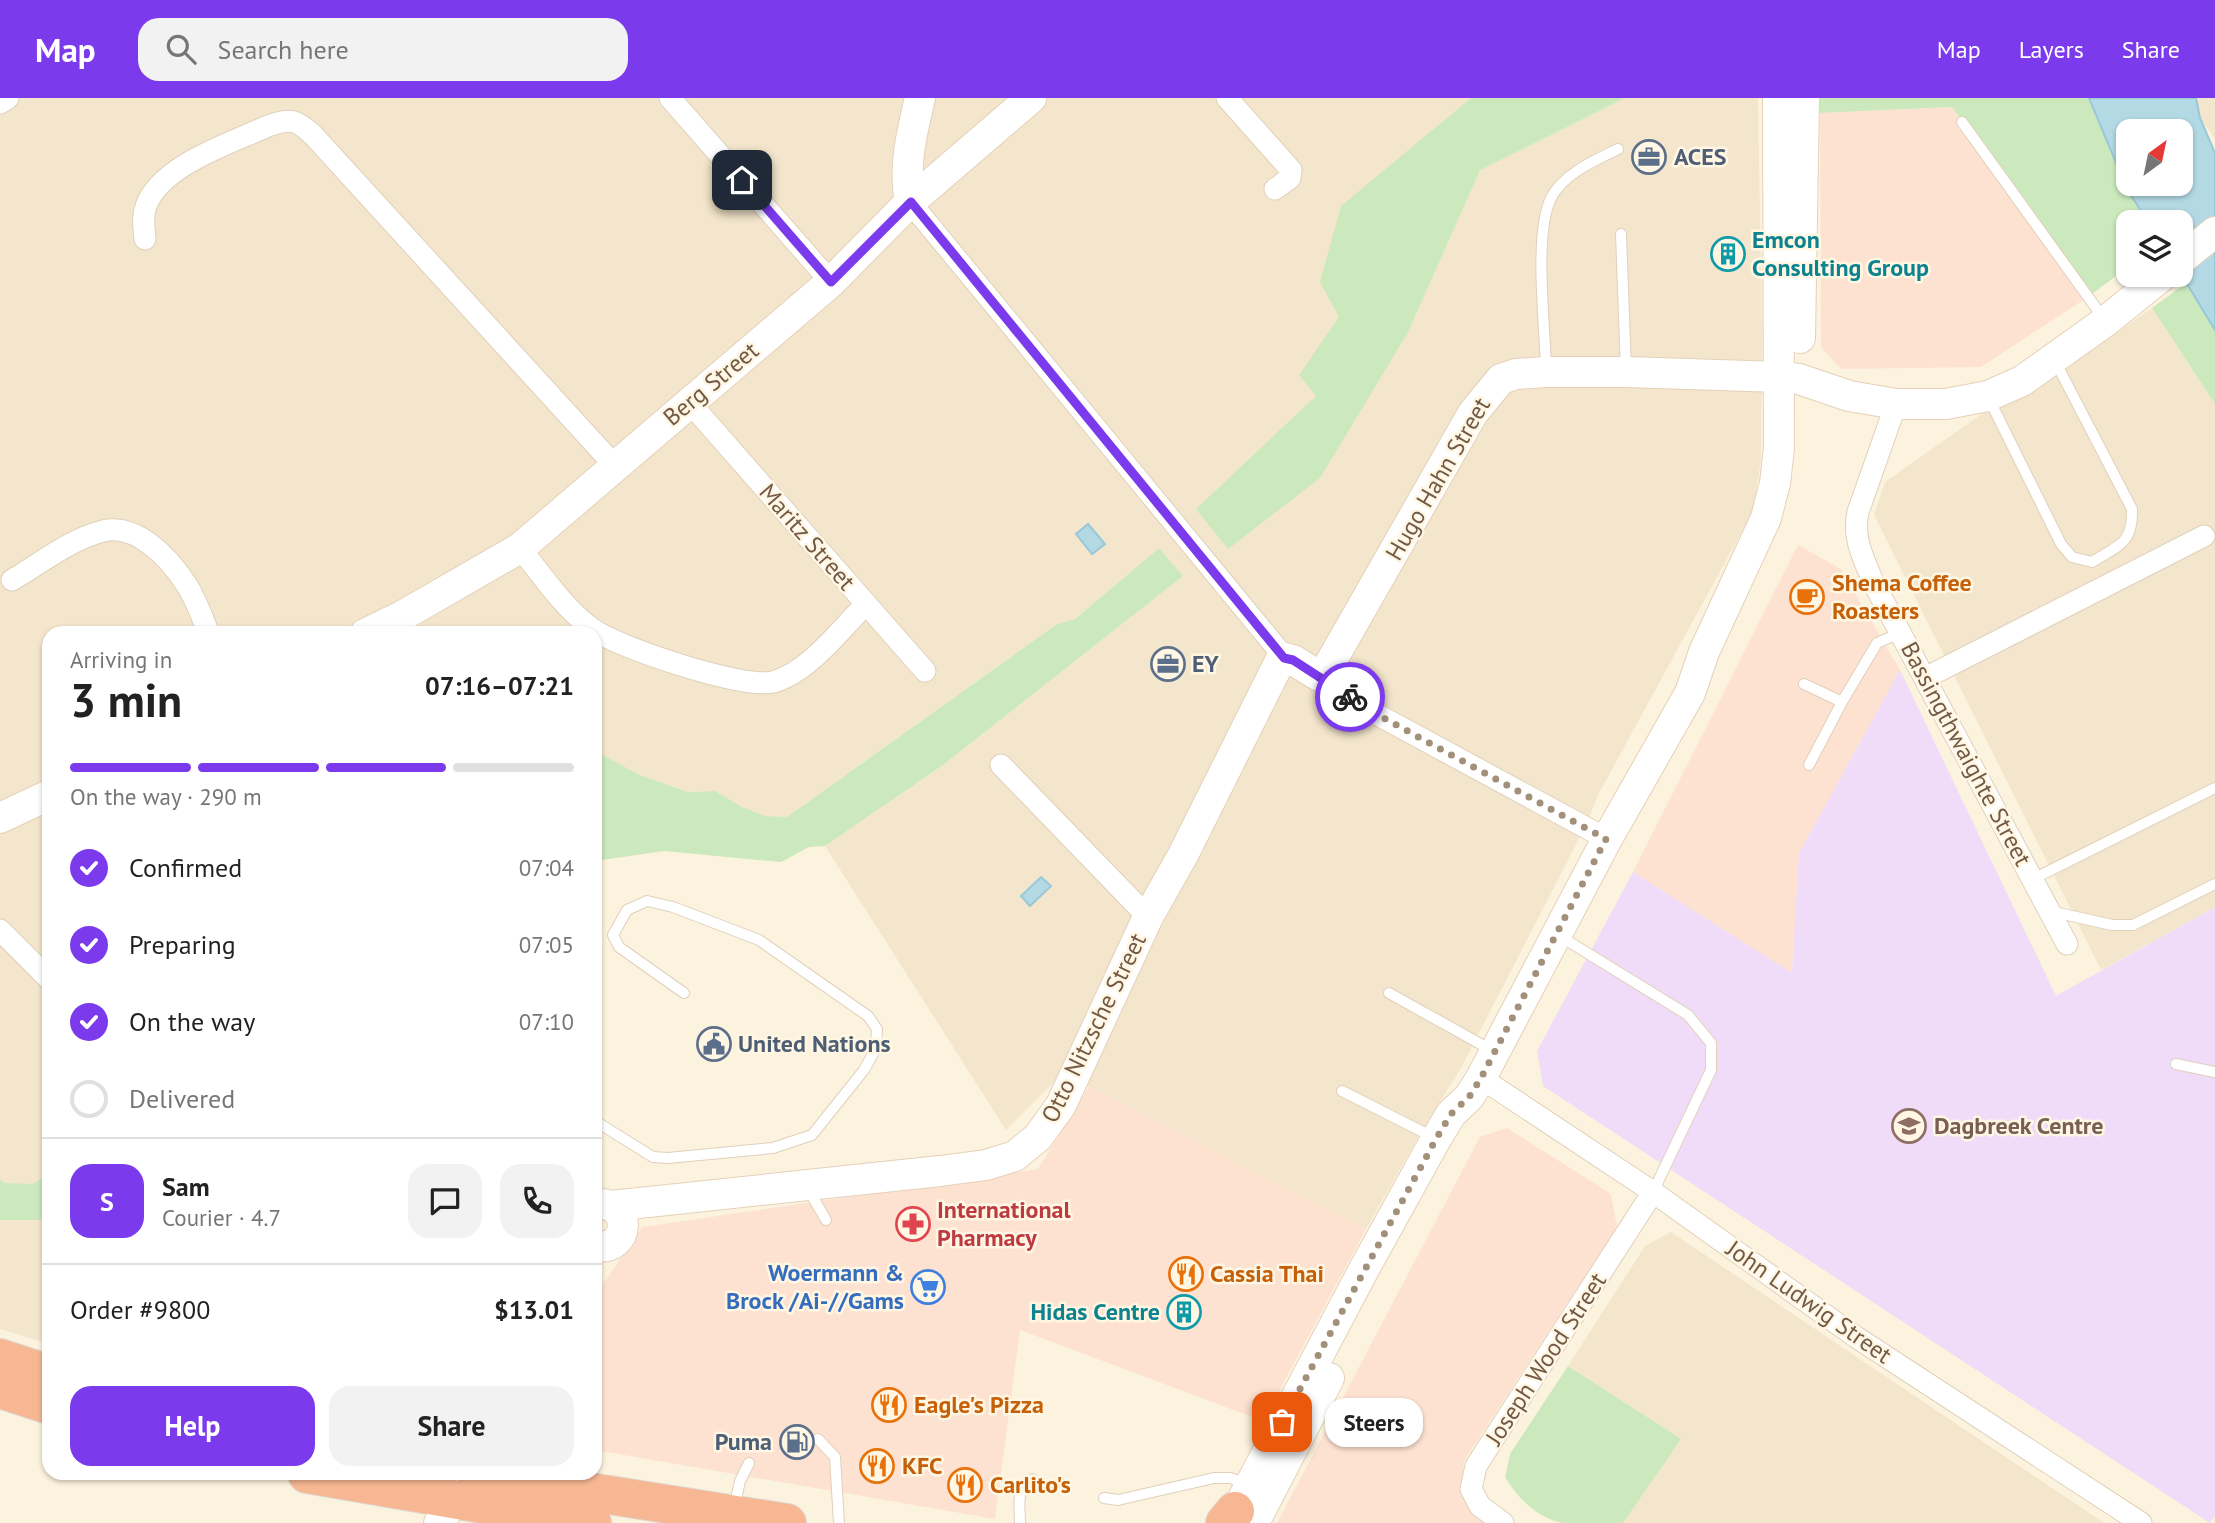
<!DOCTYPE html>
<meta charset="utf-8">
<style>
body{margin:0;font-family:"PT Sans",sans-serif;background:#f2f2f2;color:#222;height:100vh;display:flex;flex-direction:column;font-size:26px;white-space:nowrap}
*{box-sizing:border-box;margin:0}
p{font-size:23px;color:#767676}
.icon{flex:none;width:38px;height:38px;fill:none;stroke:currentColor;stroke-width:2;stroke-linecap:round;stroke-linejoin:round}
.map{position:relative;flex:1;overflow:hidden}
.side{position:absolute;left:42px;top:528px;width:560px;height:854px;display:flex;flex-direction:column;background:#fff;border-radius:21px;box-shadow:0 2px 5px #0004}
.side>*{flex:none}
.needle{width:46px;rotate:33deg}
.tools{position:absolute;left:2116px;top:21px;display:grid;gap:14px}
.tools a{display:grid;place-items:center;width:77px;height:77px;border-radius:14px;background:#fff;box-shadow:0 2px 5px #0004;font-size:35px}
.pin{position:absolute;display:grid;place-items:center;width:60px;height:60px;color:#fff;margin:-30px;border-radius:14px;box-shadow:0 4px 10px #0006}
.courier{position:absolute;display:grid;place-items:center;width:70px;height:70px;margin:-35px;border:5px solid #7c3aed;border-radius:50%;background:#fff;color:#222;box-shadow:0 2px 9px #0007}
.bubble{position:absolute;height:49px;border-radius:21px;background:#fff;box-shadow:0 2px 5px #0004;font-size:23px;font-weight:700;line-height:49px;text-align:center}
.headline em{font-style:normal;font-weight:700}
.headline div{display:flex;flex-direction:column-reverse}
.headline{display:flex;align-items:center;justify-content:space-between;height:119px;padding:0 28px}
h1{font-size:46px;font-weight:700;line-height:52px}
.bar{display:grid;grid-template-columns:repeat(4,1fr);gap:10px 7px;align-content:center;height:84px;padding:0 28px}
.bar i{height:9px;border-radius:5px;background:#e0e0e0}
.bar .selected{background:#7c3aed}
.bar p{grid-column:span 4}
.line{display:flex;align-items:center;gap:18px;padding:0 28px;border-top:2px solid #e0e0e0}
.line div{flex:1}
.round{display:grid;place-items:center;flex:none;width:74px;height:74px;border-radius:21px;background:#f2f2f2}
ol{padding:0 28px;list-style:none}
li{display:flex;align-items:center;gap:21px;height:77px}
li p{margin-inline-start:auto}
li .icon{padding:7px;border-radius:50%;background:#7c3aed;color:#fff;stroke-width:4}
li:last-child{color:#767676}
li i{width:38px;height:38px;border:4px solid #e0e0e0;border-radius:50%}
.cta{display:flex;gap:14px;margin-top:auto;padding:14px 28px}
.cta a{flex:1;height:80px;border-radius:21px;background:#7c3aed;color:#fff;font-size:28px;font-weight:700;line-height:80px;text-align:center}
.cta a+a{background:#f2f2f2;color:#222}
header{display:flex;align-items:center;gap:42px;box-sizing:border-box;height:98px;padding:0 35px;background:#7c3aed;color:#fff}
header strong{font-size:33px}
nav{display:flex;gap:38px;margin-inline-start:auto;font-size:24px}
.search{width:490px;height:63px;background:#f2f2f2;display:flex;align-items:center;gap:18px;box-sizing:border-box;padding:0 24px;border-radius:21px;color:#767676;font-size:26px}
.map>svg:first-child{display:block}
</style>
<header>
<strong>Map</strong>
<div class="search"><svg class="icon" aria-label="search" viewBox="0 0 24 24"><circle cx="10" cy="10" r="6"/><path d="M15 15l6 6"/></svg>Search here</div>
<nav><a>Map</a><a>Layers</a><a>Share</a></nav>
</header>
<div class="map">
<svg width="2215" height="1425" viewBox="0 0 2215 1425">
<rect width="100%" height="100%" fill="#fcf3de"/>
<path fill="#f4e6cc" d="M0,0h1758l4,233 -1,129 -8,51 -155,284 -13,32 -123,239 -45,73 -51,90 -303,-156 -57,57 -181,-284 118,-81 240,-189 -24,-28 -84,71 -18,5 -270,193 -22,-1 -23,-9 -27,-16 -27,1 -48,-17 -43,-23 -2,1v-119h-546v710l-49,-15z
M2196,0h19v41l-15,-21z
M2152,210l63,96v503l-114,63 -227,-455 11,-33 108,-76 68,-34z
M1671,1134l433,291h-481l57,-84 -112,-73 77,-120z"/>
<path fill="#fde2d1" d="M1952,9l136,190 -107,70 -140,2 -20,-22 -1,-234z
M1798,447l43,24 59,101 -101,183 -7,121 -159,-102z
M1089,988l277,143 -103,192 -243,-91 -25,189 -400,-69v-154l47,-69 396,-58z
M1507,1030l104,66 6,33 -153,234 -3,33 17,25 7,4h-208l203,-386z"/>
<path fill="#f0dbf8" d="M1900,572l156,326 159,-89v609l-5,7 -667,-437 -6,-35 96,-179 159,101 7,-120z"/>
<path fill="#cbe9bd" d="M1471,0h154l-145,72 -73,164 -87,144 -92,71 -32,-40 120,-113 -17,-21 40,-58 -19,-35 21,-76z
M1820,0h269l38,91 21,33h-20v45l-40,30 -136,-190 -132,6z
M2186,185l29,47v74l-63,-96z
M1159,450l24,28 -240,189 -118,81 -16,1 -28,15 -117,-11 -69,10v-108l2,-1 43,23 48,17 27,-1 27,16 23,9 22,1 270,-193 18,-5z
M49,1076v46h-49v-41l4,4 28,1z
M1568,1268l113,73 -58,84c-19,0 -41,0 -60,0 -25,-5 -46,-25 -58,-46l5,-23z"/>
<path fill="#b3d9e5" stroke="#99c8d7" stroke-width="2" fill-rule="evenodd" d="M2089,0h107l4,20 15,35v177l-34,-56 -1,-52h-32l-21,-33zM2128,33h52v53h-52z
M1088,426l17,20 -13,10 -16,-20z
M1041,779l10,9 -21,20 -9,-10z"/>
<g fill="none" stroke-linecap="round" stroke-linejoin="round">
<g stroke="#e0d0ba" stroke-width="12">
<path id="lane" d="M1962,24l142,197
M1621,136l5,137
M1546,270c-1,-43 -12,-130 4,-168 11,-25 45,-40 68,-51
M1988,299l73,147 11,13 20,5c27,-17 41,-18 40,-53l-77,-148
M1804,586l38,18
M1809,667l33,-63 35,-59 23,-10
M2033,781l182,-91
M2050,813l62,14h21l82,-41
M1558,837l130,80 23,28v27l-58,122
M1389,895l104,58
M2176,966l39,8
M1342,993l91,46
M595,1023l58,36 15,1 105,-10 39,-13 52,-65 12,-22 1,-19 -9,-13 -109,-76 -86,-33 -26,-6 -20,9 -14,25 6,12 65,46
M808,1091l18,31
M818,1341l17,18 4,66
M1104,1400l14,2 96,-22h16l18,6
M734,1410l6,-27 9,-18
M1020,1425c0,-17 -5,-36 13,-44"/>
</g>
<g stroke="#e0d0ba" stroke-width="23">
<path id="street" d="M670,0l161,184
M1227,0l64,72 -1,8 -15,11
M0,5l8,-5
M910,104l375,456
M145,141c-1,-11 -3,-22 1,-33 15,-41 85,-63 122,-80 22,-8 28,-7 45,9l302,331
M690,305l235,268
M1896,306l-38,108c-6,26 6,47 15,70l194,362
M520,450c22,27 43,59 71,80 25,19 151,61 182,54 35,-9 68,-53 93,-78
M12,482c29,-17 59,-41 91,-49 34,-8 67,28 83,53 10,15 16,33 23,50
M1319,578l48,33 240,130
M1925,580l279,-142
M1001,667l147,152
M0,832l49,49
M1481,980l172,114 203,145 285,186
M1503,1425l-23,-17 -9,-17 5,-23 177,-274"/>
</g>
<g stroke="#e5d1b8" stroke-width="32">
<path id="secondary" d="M910,104c-7,-36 2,-69 10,-104
M2180,162l35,-28
M1800,240l4,-240
M365,536l37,-18 118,-68 311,-266 79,-80 121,-104
M0,720l49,-23
M611,1108l329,-35 46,-6 29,-9 23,-19 23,-32 87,-188 35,-62 96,-192 6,-5 8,2 26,16 9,-9 145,-254 28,-34 15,-5 30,-2h80l155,5 18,2 50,17 47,8h50l42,-8 34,-15 84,-60 57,-46
M595,1148c35,7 39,-45 1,-42
M439,1425l27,-40
M1230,1425l133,-252 73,-132 15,-25 18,-17 12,-19 126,-239 83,-146 14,-41 62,-134 9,-35 4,-35 -1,-350
M1254,1425l75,-145"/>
</g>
<g stroke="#ddd7d3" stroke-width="40">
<path id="highway" d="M0,1260l49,16
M0,1291l49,16
M307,1376l285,49
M476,1376l311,49
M1225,1425l10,-12"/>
</g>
<use href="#lane" stroke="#fff" stroke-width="10"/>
<use href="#street" stroke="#fff" stroke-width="21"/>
<use href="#secondary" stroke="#fff" stroke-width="30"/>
<use href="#highway" stroke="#f8b793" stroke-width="38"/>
</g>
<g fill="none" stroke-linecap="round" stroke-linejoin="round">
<path stroke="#a2907b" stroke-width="7" stroke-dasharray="0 12.6" d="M1282,1324l154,-283 15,-25 18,-17 12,-19 125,-239 -239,-130 -17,-12"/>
<path stroke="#7c3aed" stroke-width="9" d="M742,82l89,102 80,-80 373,456 9,2 57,37"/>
</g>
<defs>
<g id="office-ring" transform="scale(1.75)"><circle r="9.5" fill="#fff7e4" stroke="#5c6f8a" stroke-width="1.5"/><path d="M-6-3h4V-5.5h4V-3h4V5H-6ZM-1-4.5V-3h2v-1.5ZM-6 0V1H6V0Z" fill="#5c6f8a"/></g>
<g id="building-ring" transform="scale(1.75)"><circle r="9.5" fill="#fff7e4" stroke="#0f9aa8" stroke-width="1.5"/><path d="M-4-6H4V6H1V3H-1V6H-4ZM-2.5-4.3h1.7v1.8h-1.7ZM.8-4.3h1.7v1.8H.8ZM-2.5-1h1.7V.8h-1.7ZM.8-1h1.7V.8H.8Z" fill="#0f9aa8"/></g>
<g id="cafe-ring" transform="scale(1.75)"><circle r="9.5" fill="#fff7e4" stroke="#e8710a" stroke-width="1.5"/><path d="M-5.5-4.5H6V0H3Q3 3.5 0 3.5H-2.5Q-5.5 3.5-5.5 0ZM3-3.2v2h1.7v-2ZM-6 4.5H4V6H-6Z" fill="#e8710a"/></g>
<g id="civic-ring" transform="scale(1.75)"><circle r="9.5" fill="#fff7e4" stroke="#5c6f8a" stroke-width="1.5"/><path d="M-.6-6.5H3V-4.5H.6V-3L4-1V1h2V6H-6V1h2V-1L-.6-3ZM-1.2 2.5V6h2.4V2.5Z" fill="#5c6f8a"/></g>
<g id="school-ring" transform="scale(1.75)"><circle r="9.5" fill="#fff7e4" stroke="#8d6e63" stroke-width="1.5"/><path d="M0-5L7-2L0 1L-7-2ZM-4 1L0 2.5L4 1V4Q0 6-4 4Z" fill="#8d6e63"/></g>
<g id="pharmacy-ring" transform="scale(1.75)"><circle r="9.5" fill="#fff7e4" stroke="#e0444e" stroke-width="1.5"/><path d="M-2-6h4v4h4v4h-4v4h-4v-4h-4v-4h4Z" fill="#e0444e"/></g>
<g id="restaurant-ring" transform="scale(1.75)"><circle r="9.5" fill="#fff7e4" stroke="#e8710a" stroke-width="1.5"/><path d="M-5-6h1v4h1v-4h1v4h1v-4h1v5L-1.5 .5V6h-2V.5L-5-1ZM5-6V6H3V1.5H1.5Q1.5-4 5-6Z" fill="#e8710a"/></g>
<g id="supermarket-ring" transform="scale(1.75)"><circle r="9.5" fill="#fff7e4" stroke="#3f7fe0" stroke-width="1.5"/><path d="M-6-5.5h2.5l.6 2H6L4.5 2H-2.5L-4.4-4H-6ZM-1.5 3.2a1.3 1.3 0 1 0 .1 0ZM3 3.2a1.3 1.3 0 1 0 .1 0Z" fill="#3f7fe0"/></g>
<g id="fuel-ring" transform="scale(1.75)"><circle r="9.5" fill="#fff7e4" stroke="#5c6f8a" stroke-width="1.5"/><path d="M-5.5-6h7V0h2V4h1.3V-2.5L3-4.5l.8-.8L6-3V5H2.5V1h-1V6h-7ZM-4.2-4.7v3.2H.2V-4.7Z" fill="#5c6f8a"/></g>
</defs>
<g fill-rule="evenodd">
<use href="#office-ring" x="1649" y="59"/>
<use href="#building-ring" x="1728" y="156"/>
<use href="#cafe-ring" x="1807" y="499"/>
<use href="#office-ring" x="1168" y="566"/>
<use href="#civic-ring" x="714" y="946"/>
<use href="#school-ring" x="1909" y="1028"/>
<use href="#pharmacy-ring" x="913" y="1126"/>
<use href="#restaurant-ring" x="1186" y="1176"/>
<use href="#supermarket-ring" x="928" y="1189"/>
<use href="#building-ring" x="1184" y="1214"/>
<use href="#restaurant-ring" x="889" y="1307"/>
<use href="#fuel-ring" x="797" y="1344"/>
<use href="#restaurant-ring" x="877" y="1368"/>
<use href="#restaurant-ring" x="965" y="1387"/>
</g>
<g text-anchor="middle" stroke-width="5" stroke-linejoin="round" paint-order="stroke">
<g font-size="24" font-weight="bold" fill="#4e5e75" stroke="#fff7e4" text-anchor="start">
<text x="1674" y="67">ACES</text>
<text x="1192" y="574">EY</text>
<text x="738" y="954">United Nations</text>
<text x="772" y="1352" text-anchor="end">Puma</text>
</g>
<g font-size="24" font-weight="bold" fill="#0d838f" stroke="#fff7e4" text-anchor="start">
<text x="1752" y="150">Emcon<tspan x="1752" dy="28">Consulting Group</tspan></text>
<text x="1160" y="1222" text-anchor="end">Hidas Centre</text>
</g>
<g font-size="24" fill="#725a46" stroke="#fff7e4">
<text transform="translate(711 286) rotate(-40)" y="8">Berg Street</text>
<text transform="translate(1438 381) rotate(-60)" y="8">Hugo Hahn Street</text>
<text transform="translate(807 439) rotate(49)" y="8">Maritz Street</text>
<text transform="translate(1966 656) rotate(62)" y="8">Bassingthwaighte Street</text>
<text transform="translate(1094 930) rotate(-64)" y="8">Otto Nitzsche Street</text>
<text transform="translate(1809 1204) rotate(35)" y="8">John Ludwig Street</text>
<text transform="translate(1546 1261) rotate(-57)" y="8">Joseph Wood Street</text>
</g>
<g font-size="24" font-weight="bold" fill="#c56008" stroke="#fff7e4" text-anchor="start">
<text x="1832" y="493">Shema Coffee<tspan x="1832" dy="28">Roasters</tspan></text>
<text x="1210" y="1184">Cassia Thai</text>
<text x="914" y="1315">Eagle's Pizza</text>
<text x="902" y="1376">KFC</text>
<text x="990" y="1395">Carlito's</text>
</g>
<g font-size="24" font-weight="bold" fill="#785e54" stroke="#fff7e4" text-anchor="start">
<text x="1934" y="1036">Dagbreek Centre</text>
</g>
<g font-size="24" font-weight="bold" fill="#be3a42" stroke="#fff7e4" text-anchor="start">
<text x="937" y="1120">International<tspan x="937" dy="28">Pharmacy</tspan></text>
</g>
<g font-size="24" font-weight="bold" fill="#366cbe" stroke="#fff7e4" text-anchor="end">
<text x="904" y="1183">Woermann &amp;<tspan x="904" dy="28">Brock /Ai-//Gams</tspan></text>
</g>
</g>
</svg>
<div class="tools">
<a><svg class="needle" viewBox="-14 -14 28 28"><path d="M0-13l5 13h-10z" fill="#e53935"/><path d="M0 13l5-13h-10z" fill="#767676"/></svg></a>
<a><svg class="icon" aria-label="layers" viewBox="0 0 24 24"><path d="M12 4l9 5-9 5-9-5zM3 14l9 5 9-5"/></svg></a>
</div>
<div class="pin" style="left:1282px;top:1324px;background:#ea580c"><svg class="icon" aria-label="bag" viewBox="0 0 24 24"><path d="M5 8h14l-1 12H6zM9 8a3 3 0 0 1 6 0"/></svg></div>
<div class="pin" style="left:742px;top:82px;background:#1f2937"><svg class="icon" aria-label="home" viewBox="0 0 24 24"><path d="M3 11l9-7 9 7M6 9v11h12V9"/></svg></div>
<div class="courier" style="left:1350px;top:599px"><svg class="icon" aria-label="bike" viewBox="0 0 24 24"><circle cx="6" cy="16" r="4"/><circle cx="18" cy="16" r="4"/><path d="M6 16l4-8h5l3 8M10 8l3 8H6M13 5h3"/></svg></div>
<div class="bubble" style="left:1325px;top:1300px;width:98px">Steers</div>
<section class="side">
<div class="headline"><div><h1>3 min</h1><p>Arriving in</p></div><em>07:16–07:21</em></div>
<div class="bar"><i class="selected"></i><i class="selected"></i><i class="selected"></i><i></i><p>On the way · 290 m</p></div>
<ol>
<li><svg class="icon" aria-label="check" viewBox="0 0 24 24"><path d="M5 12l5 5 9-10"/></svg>Confirmed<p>07:04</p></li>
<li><svg class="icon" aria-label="check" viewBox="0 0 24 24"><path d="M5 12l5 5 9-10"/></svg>Preparing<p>07:05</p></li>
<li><svg class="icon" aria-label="check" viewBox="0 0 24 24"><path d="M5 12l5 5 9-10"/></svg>On the way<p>07:10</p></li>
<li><i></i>Delivered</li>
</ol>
<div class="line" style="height:126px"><b class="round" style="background:#7c3aed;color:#fff">S</b><div><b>Sam</b><p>Courier · 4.7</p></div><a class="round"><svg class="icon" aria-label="chat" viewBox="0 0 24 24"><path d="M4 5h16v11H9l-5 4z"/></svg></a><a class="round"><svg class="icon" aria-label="phone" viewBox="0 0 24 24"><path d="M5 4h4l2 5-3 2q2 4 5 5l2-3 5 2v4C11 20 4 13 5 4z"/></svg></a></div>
<div class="line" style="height:91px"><div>Order #9800</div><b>$13.01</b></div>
<div class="cta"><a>Help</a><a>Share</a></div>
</section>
</div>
